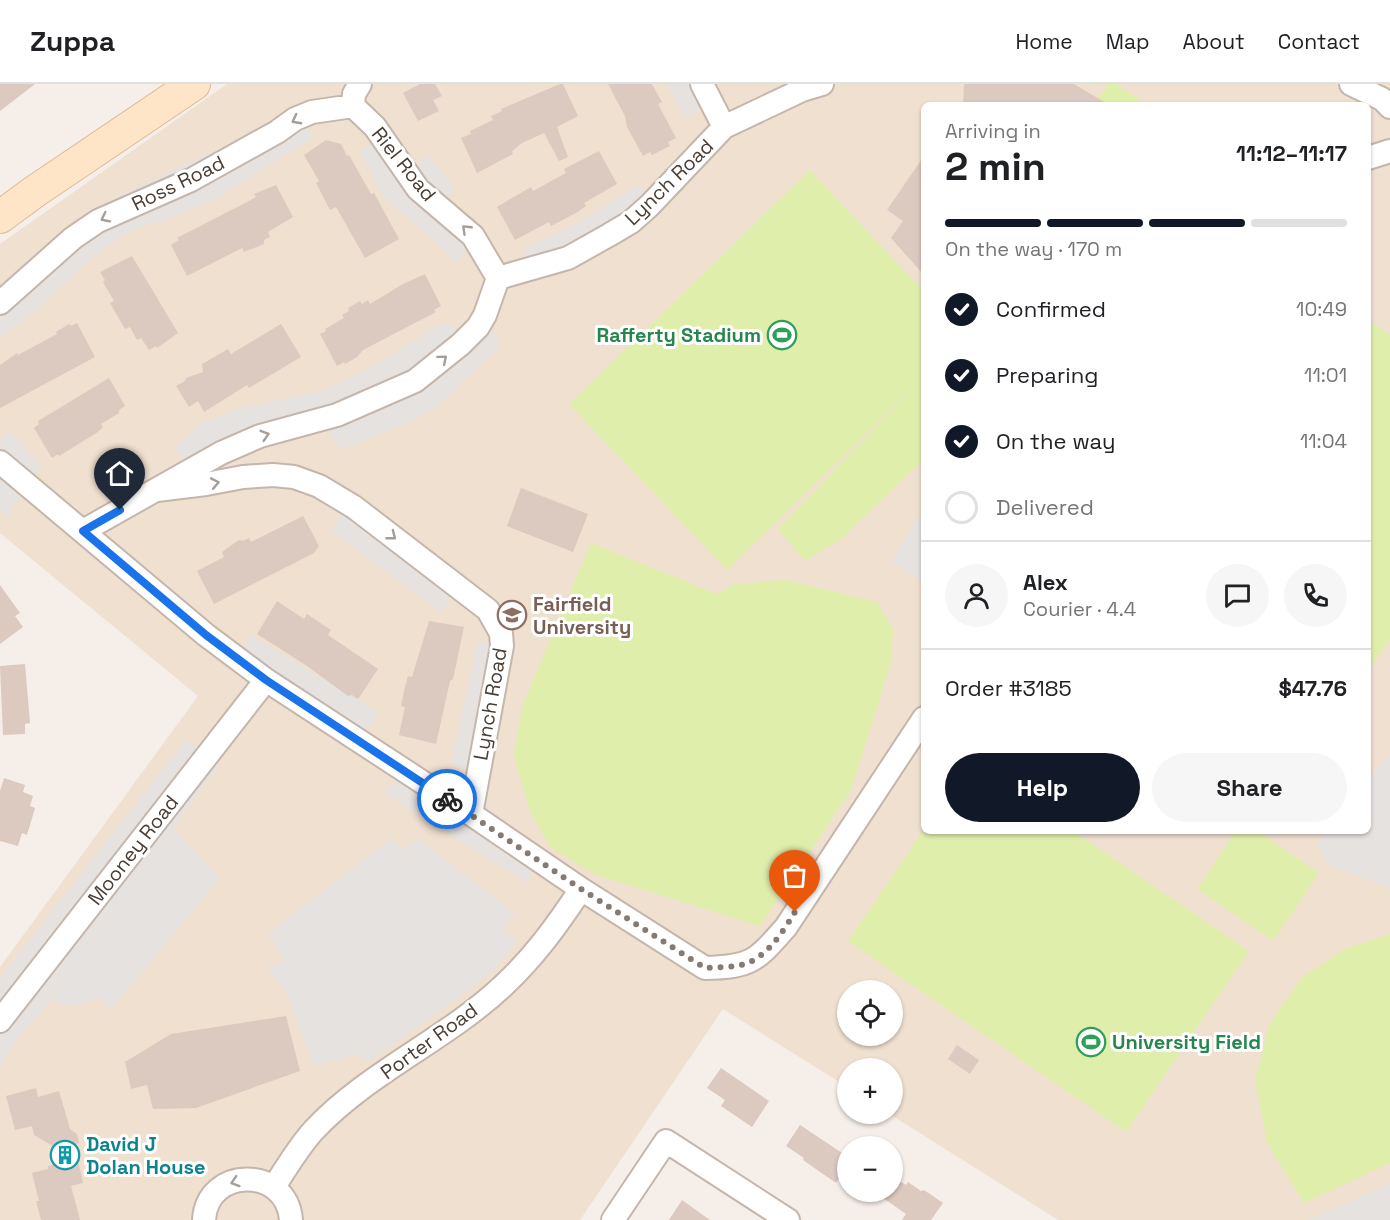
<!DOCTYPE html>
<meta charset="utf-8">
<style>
body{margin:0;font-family:"Space Grotesk",sans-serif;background:#f6f6f6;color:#202124;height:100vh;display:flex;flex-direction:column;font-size:22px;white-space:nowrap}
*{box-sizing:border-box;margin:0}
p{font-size:20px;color:#757577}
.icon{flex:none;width:33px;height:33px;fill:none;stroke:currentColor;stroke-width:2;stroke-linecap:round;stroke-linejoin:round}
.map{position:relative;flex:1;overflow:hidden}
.details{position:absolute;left:921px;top:18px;width:450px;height:732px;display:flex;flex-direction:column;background:#fff;border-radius:9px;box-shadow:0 2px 4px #0004}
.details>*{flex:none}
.controls{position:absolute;left:837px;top:896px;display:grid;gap:12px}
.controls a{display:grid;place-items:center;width:66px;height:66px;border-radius:50%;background:#fff;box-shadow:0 2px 4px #0004;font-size:30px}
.pin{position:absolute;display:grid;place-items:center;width:51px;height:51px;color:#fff;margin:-62px -26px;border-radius:50% 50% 50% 0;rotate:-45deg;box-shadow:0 0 6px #0007}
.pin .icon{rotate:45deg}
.courier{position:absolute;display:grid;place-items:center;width:60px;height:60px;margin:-30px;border:4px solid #1a73e8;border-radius:50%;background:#fff;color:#222;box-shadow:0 2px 8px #0007}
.overview em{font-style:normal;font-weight:600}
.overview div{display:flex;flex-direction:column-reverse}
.overview{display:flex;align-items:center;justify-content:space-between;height:102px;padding:0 24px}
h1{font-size:39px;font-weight:600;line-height:45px}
.bar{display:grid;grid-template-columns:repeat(4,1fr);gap:9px 6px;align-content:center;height:72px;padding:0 24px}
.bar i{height:8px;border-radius:4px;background:#e0e0e0}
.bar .active{background:#111827}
.bar p{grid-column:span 4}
.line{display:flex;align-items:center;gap:15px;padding:0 24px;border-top:2px solid #e0e0e0}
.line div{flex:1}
.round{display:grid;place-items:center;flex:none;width:63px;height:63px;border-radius:32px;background:#f6f6f6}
ol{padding:0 24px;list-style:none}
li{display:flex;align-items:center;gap:18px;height:66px}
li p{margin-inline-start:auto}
li .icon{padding:6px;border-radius:50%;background:#111827;color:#fff;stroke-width:4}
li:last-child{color:#757577}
li i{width:33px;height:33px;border:3px solid #e0e0e0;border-radius:50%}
.primary-button{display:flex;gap:12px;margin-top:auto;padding:12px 24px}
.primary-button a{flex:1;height:69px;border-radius:36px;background:#111827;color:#fff;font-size:24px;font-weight:600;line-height:69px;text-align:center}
.primary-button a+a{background:#f6f6f6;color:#202124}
header{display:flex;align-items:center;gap:36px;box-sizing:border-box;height:84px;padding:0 30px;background:#fff;border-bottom:2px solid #e0e0e0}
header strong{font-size:28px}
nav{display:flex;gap:33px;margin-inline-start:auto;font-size:21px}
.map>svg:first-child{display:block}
</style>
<header>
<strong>Zuppa</strong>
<nav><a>Home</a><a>Map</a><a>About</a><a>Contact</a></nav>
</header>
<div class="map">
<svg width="1390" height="1136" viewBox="0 0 1390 1136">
<rect width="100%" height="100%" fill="#f6eee8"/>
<path fill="#f0e0d0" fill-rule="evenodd" d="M227,0h1163v1136h-332l-170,-107h4v-45h-44l-1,19 -124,-78 -143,211h-580v-253l198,-271 -198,-163v-289zM924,21h444v726h-444zM848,906h44v45h-44z"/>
<path fill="#e0eeac" d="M1108,0h8l32,21h-54z
M810,86l114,122v167l-83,80 -36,22 -27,-32 138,-144 -189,185 -158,-166z
M1368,236l22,15v304l-22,32z
M591,459l126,51 17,-10 53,-4 90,22 16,27 -2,33 -40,128 -91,136 -164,-51 -46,-28 -20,-35 -16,-57 8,-48z
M924,745v2h149l176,120 -123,181 -278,-191z
M1236,747h21l62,42 -46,68 -76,-52z
M1390,850v229l-86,40 -37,-60 -12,-63 14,-54 32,-48 44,-29z"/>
<path fill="#e6e2e0" d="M667,0h48l-14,25 -16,8z
M308,22l3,33 -98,61 -45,19 -25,7 -21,10 -30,22 -63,58 -29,22v-52l98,-80z
M387,47l27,37 13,-13 25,28 -2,18 32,32 -27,30 -15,-17 -56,-48 -24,-47z
M636,102l16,10 -16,17 -100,50 -14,-13 54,-26z
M441,239l20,6h31l8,12 -4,10 -60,56 -24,14 -71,29 -14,-23 -44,10 -90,37 -19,-27 28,-24 39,-15 81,-17 23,-10 52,-29z
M10,348l31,34 -34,51 -7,-7v-70z
M353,409l27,18 56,44 28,26 -23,31 -109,-81z
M924,425v74l-33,-22z
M251,551l128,78 -27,35 -119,-82z
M478,557l34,5 -4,29 -21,99 1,34 55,44 -16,31 -141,-89 22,-33 39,26 13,5 7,-3 5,-17 -21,-9z
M186,656l34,25 -46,61 1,4 45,48 -109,131 -13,-11 -21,8h-13l-12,-7 -40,47 -12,20v-89z
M1390,669v135l-63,-24 -10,-20 10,-13h41v-50z
M391,754l12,12 15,-11 97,75 -12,14 14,14 -25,30 -123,90 -12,-8 -43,12 -30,-79 -17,-18 18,-9 -17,-26z
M1390,1099v37h-81z"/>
<path fill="#dcc9bf" d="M0,0h35l-35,27z
M420,0h15l7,12 -9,4 6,11 -21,10 -15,-28z
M560,0h3l15,32 -21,11 11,30 -9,4 -15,-28 -22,10 -10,8 1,3 -36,19 -16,-35 10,-4 -1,-3 23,-11 -2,-4 11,-5 -1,-2z
M608,0h44l10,18 -4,2 18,34 -8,4 2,4 -18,9 -2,-3 -7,4 -16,-29 -2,-11z
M964,0h110l35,21h-146z
M326,56l15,4 6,12 2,-1 22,39 3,-1 25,46 -34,19 -29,-51 -6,3 -14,-27 3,-2 -15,-26z
M599,67l18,33 -33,19 2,3 -10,7 -25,13 -2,-4 -34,18 -18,-33 34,-20 2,4 33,-18 -2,-4z
M924,72v119l-33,-37 12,-17 -16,-11z
M276,101l17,32 -25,15 2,5 -6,3v4l-20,8 -2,-4 -55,28 -16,-31 8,-5 -2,-2 72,-37 7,-4 -2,-3z
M132,172l46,77 -21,15 -1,-2 -7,4 -8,-12 -4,2 -7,-13 -5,2 -15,-26 4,-2 -11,-19 2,-2 -5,-8z
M425,190l16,32 -7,4 2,2 -73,38 -6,7 -12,7 -1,-2 -7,4 -17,-32 6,-3 -1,-2 19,-11 -2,-3 7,-4 -1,-3 12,-7 2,3 6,-4 2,4 33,-20z
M77,239l18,34 -95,51v-43l17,-12 1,2 39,-21 -1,-2 13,-8 2,2z
M281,240l20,33 -52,31 -2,-3 -43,27 -6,-11 -9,6 -13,-21 9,-5 1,-3 17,-6 -1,-8 26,-15 3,5z
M109,294l16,28 -6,4v3l-18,11 2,3 -5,5 -39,24 -1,-2 -6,4 -18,-30 5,-4 -1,-3z
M521,404l67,26 -15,38 -66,-26z
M303,432l16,30 -5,7 -100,51 -17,-33 27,-14 -2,-5 17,-12 4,1 6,-3 2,4z
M0,501l20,28 -5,3 8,11 -23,17z
M277,517l27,18 3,-5 24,16 -3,5 50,34 -20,30 -6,-4 -4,1 -41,-30 -50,-32z
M429,537l35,6 -11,52 -3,2 -14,63 -37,-9 6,-28 -4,-1 4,-19 3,-11 4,1z
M25,580l5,59 -5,1v10l-22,1 -3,-69z
M4,694l21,7 -2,7 10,4 -3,10 5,2 -8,27 -5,-2 -4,13 -18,-5v-50z
M286,932l14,55 -104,37 -43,1 -6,-24 -16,4 -6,-27 46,-28z
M957,961l22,15 -9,14 -22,-15z
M721,984l48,33 -17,26 -31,-21 4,-6 -18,-12z
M36,1004l2,9 21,-6 11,38 7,5 2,8 -3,3 4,17 -2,-2 5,23 -12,3 9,34h-39l-5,-19h3l-7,-28 16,-4v-3l27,-7 -41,-24 -2,-9 -17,4 -9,-34z
M800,1041l48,32v9l-12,17 -33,-23 1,-2 -18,-12z
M892,1092l14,9 2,-3 13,9 3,-1 19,13 -12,17h-29l4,-6 -33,-23h19z
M682,1116l28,20h-41z"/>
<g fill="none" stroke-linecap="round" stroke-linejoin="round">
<g stroke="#c5b6ac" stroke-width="26">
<path id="street" d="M702,0l22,43
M1351,0l31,15 8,8
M353,22l22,21 43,62 55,47 25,42
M353,22l1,-12 6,-10
M1368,74l22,-7
M498,194l70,-20 41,-23 22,-13 19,-17 74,-78 78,-37 20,-6
M0,219l73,-65 25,-17 93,-41 86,-48 18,-13 17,-7 41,-6
M0,378l206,173 60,45 205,134 110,75 124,79c47,-1 51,-7 81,-41l138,-209
M157,406l49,-6 37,-7 30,-2 21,2 25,9 35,21 134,103 13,23 1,13 -31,168
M83,447l138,-78 39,-17 77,-21 78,-34 46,-37 17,-17 7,-12 13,-37
M0,937l266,-341
M274,1103c12,-19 24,-39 39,-56 55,-59 133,-91 191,-146 31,-29 54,-61 77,-96
M204,1136c3,-54 83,-54 87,0
M613,1136l53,-79 122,79"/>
</g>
<g stroke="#deb994" stroke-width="34">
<path id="secondary" d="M0,133l34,-25 160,-108"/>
</g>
<use href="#street" stroke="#fff" stroke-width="22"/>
<use href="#secondary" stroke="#ffe5c8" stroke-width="32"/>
</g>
<defs><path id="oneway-chevron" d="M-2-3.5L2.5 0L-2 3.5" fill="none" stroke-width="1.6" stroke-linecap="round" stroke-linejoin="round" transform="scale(1.5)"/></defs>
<g stroke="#a49e9a">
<use href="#oneway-chevron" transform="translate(296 36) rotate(152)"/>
<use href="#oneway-chevron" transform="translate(105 134) rotate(153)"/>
<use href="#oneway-chevron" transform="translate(466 145) rotate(-136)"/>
<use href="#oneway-chevron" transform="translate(443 275) rotate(-40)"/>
<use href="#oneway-chevron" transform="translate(265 351) rotate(-17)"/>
<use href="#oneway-chevron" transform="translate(215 399) rotate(-11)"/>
<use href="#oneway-chevron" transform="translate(392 452) rotate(38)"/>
<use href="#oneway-chevron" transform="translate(235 1098) rotate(162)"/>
</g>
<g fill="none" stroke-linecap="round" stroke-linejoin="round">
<path stroke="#867b74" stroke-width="6" stroke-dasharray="0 10.8" d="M447,715l134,90 124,79c14,-1 29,0 42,-5 21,-7 37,-33 48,-51"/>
<path stroke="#1a73e8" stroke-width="8" d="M120,426l-37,21 123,104 60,45 181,119"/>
</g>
<defs>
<g id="stadium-ring" transform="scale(1.5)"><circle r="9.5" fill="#fff" stroke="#2e9e5b" stroke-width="1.5"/><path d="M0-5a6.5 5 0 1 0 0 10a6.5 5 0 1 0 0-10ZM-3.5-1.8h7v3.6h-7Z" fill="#2e9e5b"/></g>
<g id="university-ring" transform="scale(1.5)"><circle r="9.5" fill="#fff" stroke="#8d6e63" stroke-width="1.5"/><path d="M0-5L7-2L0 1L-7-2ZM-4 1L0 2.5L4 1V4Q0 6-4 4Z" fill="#8d6e63"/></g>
<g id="building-ring" transform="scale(1.5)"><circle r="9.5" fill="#fff" stroke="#0f9aa8" stroke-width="1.5"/><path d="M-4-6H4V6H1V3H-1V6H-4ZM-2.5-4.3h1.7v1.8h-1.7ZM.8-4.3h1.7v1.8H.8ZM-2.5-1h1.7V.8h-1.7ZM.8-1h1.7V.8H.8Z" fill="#0f9aa8"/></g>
</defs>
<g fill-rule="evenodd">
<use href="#stadium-ring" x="782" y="251"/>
<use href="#university-ring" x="512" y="531"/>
<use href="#stadium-ring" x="1091" y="958"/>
<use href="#building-ring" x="65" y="1071"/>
</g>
<g text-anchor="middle" stroke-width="6" stroke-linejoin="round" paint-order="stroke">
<g font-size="20" fill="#4a3d35" stroke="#fff">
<text transform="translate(404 80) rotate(51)" y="7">Riel Road</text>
<text transform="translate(669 98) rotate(-44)" y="7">Lynch Road</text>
<text transform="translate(178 99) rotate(-26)" y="7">Ross Road</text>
<text transform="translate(490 620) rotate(-80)" y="7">Lynch Road</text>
<text transform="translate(133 766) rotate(-52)" y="7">Mooney Road</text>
<text transform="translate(429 957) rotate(-36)" y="7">Porter Road</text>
</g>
<g font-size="20" font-weight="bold" fill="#27864d" stroke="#fff" text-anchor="end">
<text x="761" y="258">Rafferty Stadium</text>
<text x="1112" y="965" text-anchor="start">University Field</text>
</g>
<g font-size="20" font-weight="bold" fill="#785e54" stroke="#fff" text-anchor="start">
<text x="533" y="527">Fairfield<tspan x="533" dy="23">University</tspan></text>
</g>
<g font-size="20" font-weight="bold" fill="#0d838f" stroke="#fff" text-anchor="start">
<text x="86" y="1067">David J<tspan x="86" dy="23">Dolan House</tspan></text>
</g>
</g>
</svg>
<div class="controls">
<a><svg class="icon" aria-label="locate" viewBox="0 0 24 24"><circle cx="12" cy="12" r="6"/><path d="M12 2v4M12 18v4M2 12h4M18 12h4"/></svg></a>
<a>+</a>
<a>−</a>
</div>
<div class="pin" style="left:795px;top:828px;background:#ea580c"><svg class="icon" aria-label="bag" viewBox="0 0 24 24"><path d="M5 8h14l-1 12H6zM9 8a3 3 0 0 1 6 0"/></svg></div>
<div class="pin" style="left:120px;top:426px;background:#1f2937"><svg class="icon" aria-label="home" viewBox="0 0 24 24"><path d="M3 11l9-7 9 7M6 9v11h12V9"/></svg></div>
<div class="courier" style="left:447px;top:715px"><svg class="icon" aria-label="bike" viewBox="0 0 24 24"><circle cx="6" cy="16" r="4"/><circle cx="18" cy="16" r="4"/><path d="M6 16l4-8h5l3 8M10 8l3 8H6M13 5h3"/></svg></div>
<section class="details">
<div class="overview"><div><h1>2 min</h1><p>Arriving in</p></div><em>11:12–11:17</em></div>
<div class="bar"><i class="active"></i><i class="active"></i><i class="active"></i><i></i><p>On the way · 170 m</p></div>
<ol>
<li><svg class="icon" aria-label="check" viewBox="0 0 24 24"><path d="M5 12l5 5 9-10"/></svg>Confirmed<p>10:49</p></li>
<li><svg class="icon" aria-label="check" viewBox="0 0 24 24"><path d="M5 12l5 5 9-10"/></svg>Preparing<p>11:01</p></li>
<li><svg class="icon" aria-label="check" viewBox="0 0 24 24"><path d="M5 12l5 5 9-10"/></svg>On the way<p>11:04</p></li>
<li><i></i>Delivered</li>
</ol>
<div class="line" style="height:108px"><a class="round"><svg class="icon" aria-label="person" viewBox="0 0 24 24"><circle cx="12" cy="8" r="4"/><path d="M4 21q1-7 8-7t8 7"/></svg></a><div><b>Alex</b><p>Courier · 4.4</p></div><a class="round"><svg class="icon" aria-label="chat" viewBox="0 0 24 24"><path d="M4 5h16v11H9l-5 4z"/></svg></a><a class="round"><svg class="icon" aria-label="phone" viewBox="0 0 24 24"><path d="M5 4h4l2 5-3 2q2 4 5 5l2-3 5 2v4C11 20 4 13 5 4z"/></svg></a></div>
<div class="line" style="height:78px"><div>Order #3185</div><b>$47.76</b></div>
<div class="primary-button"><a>Help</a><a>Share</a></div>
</section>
</div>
